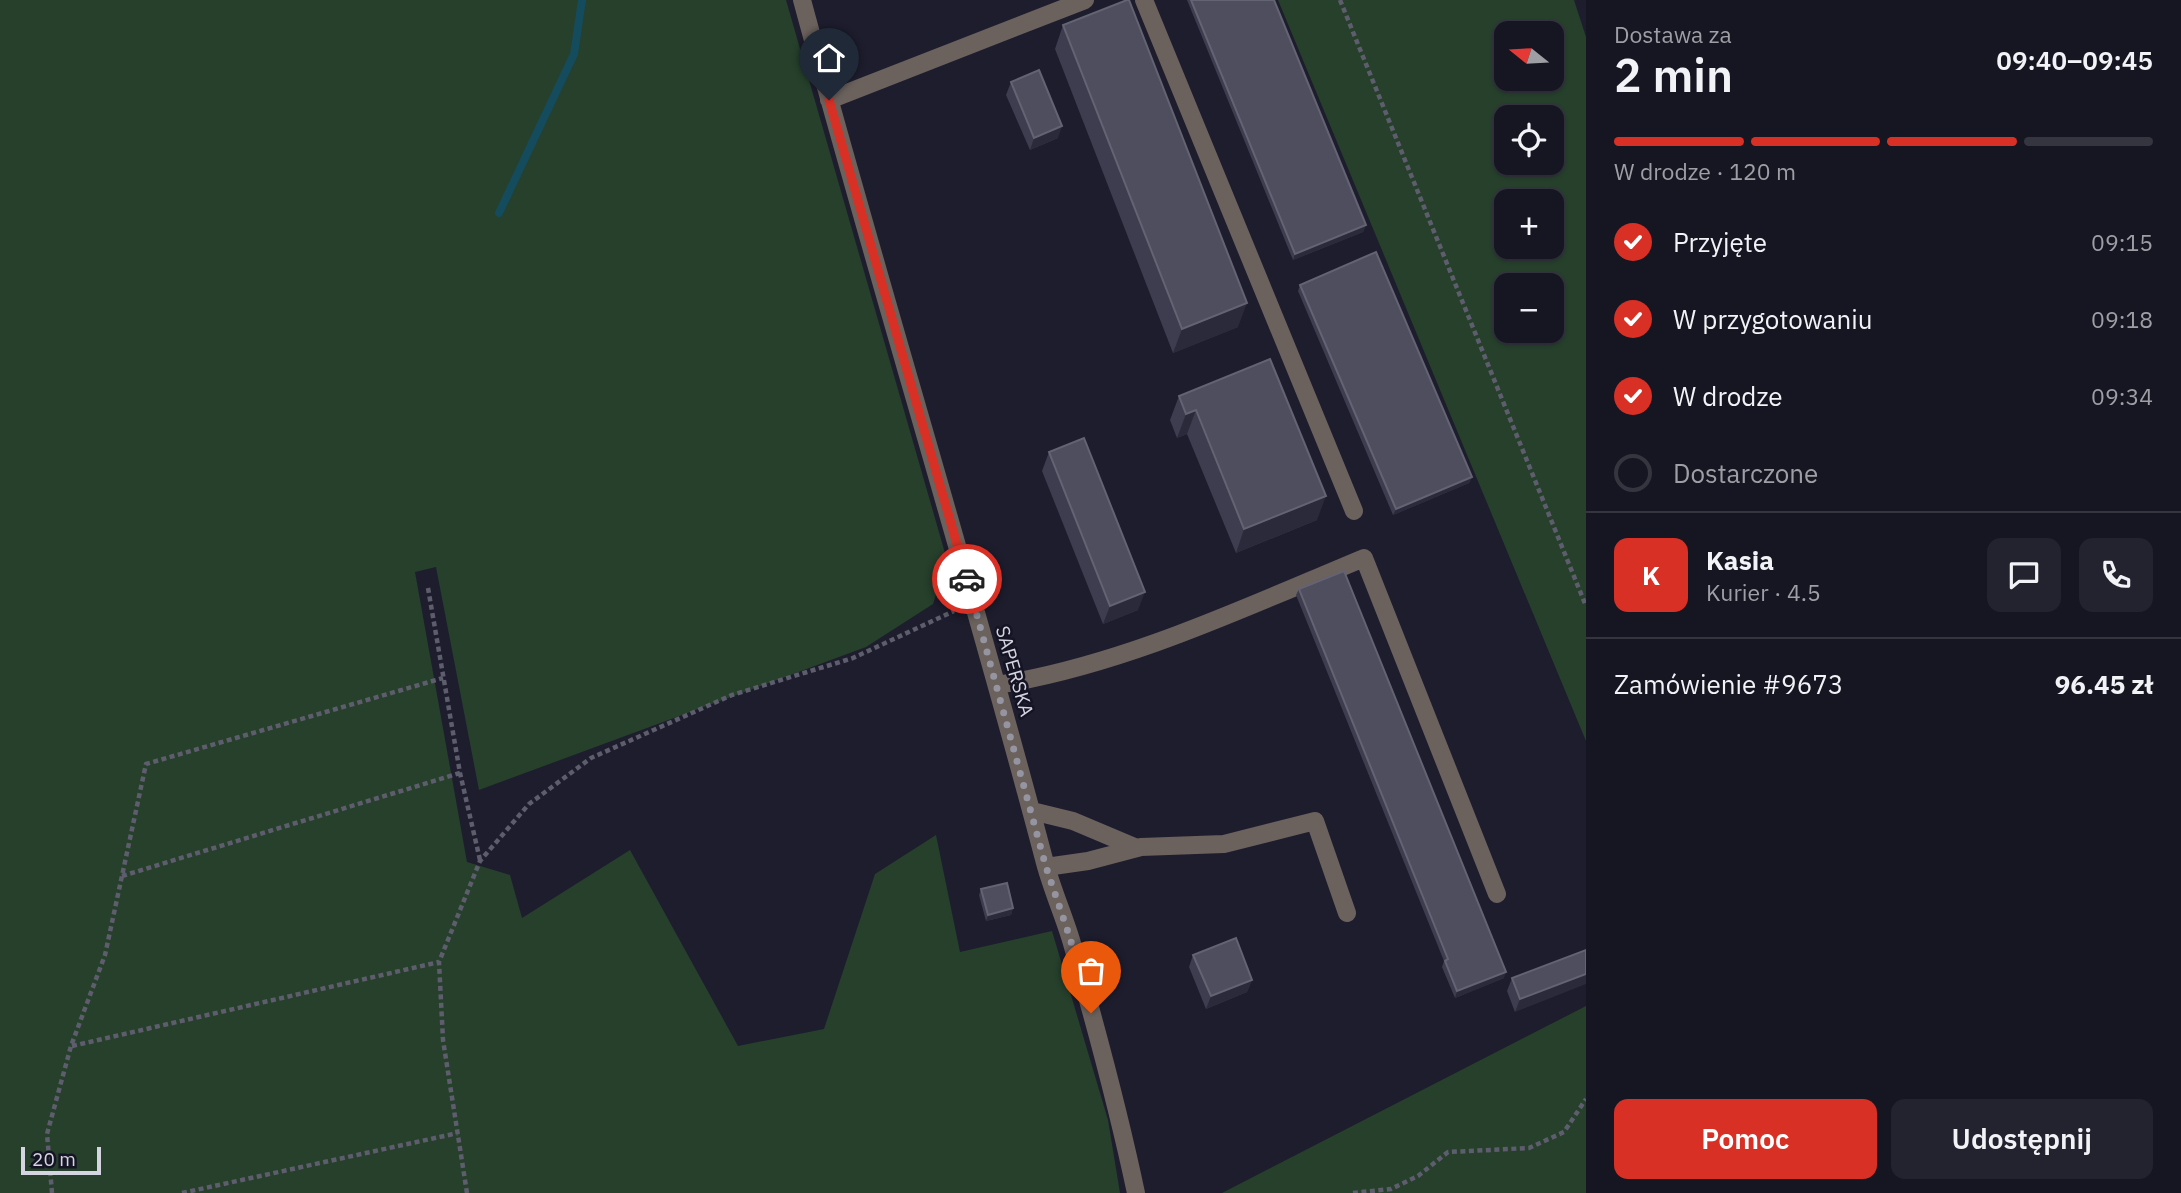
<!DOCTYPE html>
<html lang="pl">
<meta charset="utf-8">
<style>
body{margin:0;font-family:"IBM Plex Sans",sans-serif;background:#23232f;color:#f1f3f6;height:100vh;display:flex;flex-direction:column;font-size:26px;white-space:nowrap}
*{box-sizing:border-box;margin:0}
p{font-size:23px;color:#9e9fa5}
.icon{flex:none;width:38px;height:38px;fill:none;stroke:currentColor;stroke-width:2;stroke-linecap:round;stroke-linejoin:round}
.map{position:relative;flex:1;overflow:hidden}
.details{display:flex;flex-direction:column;background:#161622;width:595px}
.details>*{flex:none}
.needle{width:46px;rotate:288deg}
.controls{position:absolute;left:1494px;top:21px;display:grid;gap:14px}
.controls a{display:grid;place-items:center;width:70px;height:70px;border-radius:14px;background:#161622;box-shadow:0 2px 5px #0004,0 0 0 2px #353540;font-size:35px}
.scale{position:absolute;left:21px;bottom:18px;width:80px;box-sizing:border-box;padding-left:7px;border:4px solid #d5d5e1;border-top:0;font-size:19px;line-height:24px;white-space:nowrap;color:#d5d5e1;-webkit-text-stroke:5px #151424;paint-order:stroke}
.pin{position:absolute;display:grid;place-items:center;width:60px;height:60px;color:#fff;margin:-72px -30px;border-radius:50% 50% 50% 0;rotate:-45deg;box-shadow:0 0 7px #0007}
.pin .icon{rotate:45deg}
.courier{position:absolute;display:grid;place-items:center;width:70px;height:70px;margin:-35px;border:5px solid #d93025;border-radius:50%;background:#fff;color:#222;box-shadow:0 2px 9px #0007}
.headline em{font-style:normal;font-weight:600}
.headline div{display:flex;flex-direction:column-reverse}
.headline{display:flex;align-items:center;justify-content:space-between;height:119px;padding:0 28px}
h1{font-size:46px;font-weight:600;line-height:52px}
.bar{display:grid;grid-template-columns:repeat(4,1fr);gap:10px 7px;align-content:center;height:84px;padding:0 28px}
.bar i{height:9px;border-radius:5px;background:#353540}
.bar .selected{background:#d93025}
.bar p{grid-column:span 4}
.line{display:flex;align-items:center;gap:18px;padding:0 28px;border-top:2px solid #353540}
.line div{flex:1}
.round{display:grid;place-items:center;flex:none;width:74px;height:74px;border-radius:14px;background:#23232f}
ol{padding:0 28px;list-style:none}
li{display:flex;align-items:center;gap:21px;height:77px}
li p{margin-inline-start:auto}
li .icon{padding:7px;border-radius:50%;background:#d93025;color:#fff;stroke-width:4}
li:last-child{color:#9e9fa5}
li i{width:38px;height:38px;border:4px solid #353540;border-radius:50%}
.primary-button{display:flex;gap:14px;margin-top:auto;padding:14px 28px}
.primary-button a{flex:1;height:80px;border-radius:14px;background:#d93025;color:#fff;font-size:28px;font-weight:600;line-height:80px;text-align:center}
.primary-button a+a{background:#23232f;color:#f1f3f6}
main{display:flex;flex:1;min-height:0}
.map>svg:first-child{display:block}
</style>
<main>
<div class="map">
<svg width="1586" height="1193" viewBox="0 0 1586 1193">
<rect width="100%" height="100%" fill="#1e1d2e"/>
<path fill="#26402c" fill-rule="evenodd" d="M0,0h786l161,560 -14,44 -67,43 -387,143 -43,-223 -21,5 52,290 43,13 12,43 108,-68 108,196 86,-17 51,-155 61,-39 24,117 92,-21 56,189 12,73h-1120z
M1278,0h296l12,37v704zM1507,33h45v46h-45zM1507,117h45v46h-45zM1552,201v46h-45v-46zM1552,285v46h-45v-46z
M1586,1006v187h-364z"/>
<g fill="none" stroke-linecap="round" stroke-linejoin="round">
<path stroke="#144b5d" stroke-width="8" d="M499,213l75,-159 8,-54"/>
<path stroke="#5e5d6d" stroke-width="4.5" stroke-dasharray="5 3.5" stroke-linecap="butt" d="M1340,0l246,606
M428,588l32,185 20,87
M122,876l338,-103
M72,1046l367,-84
M52,1193l-5,-59 24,-88 34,-91 41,-191 297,-86
M182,1193l276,-60
M467,1193l-24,-153 -4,-78 41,-101 49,-57 62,-46 141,-63 121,-37 101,-47
M1353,1193l38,-4 27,-13 30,-24 81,-4 35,-16 22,-33"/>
<path stroke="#6b615d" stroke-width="18" d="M802,0c78,289 167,574 243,863 7,26 18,51 26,77 24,83 47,168 65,253
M1144,0l210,511
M829,100l256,-100
M997,685c127,-20 249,-78 367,-127l133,336
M1032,811l41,10 64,27
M1046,867l42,-6 53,-14 83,-3 91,-23 32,92"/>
</g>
<path fill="#3d3d4f" d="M1187,0h87l92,225 -3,7 -70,28z
M1063,25l175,302 -65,26 -118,-304z
M1011,82l47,56 -28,12 -24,-55z
M1300,285l172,192 -3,6 -76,32 -95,-224z
M1270,359l47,161 -81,33 -49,-119 -10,4 -7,-18 9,-24z
M1049,452l89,158 -35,14 -61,-153z
M1299,589l205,389 -49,20 -13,-31 2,-6 -148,-366z
M981,889l32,19 -2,7 -25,6 -7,-26z
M1586,950l-71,62 -8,-21 5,-13z
M1193,955l59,25 -5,12 -41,17 -17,-42z"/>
<path fill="#2a2a3b" d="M1062,126l-4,12 -28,12 4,-12z
M1366,225l-3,7 -70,28 2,-6z
M1247,303l-9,24 -65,26 9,-24z
M1196,410l-9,24 -10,4 9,-24z
M1472,477l-3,6 -76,32 3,-6z
M1326,496l-9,24 -81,33 8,-24z
M1145,592l-7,18 -35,14 7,-18z
M1013,908l-2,7 -25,6 2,-6z
M1506,972l-2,6 -49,20 2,-7z
M1586,974v10l-71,28 5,-13z
M1252,980l-5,12 -41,17 5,-13z"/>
<path fill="#4e4e5f" stroke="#636373" stroke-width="2" d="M1127,0h2l118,303 -65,26 -119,-304z
M1191,0h83l92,225 -71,29z
M1039,70l23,56 -28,12 -23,-56z
M1376,252l96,225 -76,32 -96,-224z
M1270,359l56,137 -82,33 -48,-119 -10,4 -7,-18z
M1084,438l61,154 -35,14 -61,-154z
M1344,571l162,401 -49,19 -12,-30 3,-2 -149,-370z
M1007,883l6,25 -25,7 -7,-26z
M1236,938l16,42 -41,16 -18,-41z
M1586,950v24l-66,25 -8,-21z"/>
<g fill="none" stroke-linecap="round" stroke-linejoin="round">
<path stroke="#9595a2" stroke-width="7" stroke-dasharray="0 12.6" d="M967,579l79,288 24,71 21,75"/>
<path stroke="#d93025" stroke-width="9" d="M829,100l138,479"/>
</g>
<g text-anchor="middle" stroke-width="5" stroke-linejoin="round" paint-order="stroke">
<g font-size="19" fill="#d5d5e1" stroke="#151424">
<text transform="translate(1015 671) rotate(74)" y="7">SAPERSKA</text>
</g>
</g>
</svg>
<div class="controls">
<a><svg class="needle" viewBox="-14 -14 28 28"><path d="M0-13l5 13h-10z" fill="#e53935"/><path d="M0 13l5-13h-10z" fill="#9e9fa5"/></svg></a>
<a><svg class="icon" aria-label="locate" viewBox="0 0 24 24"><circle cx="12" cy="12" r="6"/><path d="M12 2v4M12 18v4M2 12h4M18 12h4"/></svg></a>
<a>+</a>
<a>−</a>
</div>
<div class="scale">20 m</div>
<div class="pin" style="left:1091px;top:1013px;background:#ea580c"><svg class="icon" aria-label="bag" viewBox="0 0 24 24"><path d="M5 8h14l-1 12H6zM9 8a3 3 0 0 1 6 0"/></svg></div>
<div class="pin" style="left:829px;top:100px;background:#1f2937"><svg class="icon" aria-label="home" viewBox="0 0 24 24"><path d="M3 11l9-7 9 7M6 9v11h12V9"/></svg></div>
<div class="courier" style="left:967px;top:579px"><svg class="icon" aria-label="car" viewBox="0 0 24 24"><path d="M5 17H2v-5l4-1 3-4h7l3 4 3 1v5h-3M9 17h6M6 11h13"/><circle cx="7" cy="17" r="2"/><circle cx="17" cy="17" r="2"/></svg></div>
</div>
<section class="details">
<div class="headline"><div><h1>2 min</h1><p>Dostawa za</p></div><em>09:40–09:45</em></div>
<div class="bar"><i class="selected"></i><i class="selected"></i><i class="selected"></i><i></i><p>W drodze · 120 m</p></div>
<ol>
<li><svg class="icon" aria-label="check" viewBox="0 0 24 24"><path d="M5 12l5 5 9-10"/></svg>Przyjęte<p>09:15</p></li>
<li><svg class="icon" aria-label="check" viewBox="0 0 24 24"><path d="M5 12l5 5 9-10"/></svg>W przygotowaniu<p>09:18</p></li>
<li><svg class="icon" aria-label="check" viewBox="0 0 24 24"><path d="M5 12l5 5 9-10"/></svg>W drodze<p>09:34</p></li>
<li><i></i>Dostarczone</li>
</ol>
<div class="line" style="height:126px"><b class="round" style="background:#d93025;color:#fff">K</b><div><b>Kasia</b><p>Kurier · 4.5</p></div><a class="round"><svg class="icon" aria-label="chat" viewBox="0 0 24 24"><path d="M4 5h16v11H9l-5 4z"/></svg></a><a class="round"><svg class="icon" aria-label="phone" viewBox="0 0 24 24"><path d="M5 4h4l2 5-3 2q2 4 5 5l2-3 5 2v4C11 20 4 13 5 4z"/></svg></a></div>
<div class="line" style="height:91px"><div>Zamówienie #9673</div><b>96.45 zł</b></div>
<div class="primary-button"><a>Pomoc</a><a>Udostępnij</a></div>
</section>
</main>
